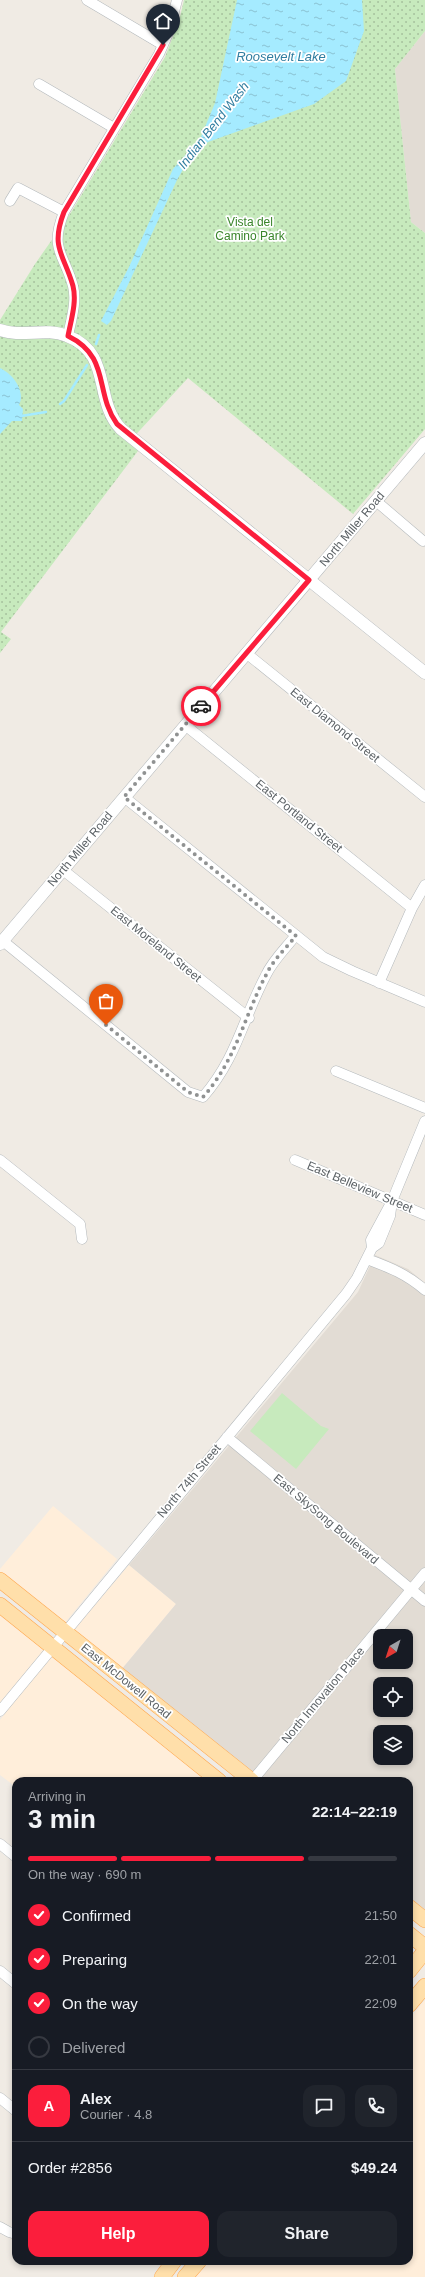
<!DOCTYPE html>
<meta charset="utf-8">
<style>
body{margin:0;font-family:Arial,sans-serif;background:#20242c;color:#f1f3f6;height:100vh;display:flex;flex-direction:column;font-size:15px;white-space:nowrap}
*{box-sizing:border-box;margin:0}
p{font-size:13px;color:#9ea1a6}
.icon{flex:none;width:22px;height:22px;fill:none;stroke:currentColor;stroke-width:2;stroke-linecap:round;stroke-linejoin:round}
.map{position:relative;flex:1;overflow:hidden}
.details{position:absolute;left:12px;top:1777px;width:401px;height:488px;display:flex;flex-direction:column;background:#171b24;border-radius:12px;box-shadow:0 2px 6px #0003}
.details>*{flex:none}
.needle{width:26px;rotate:219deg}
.buttons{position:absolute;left:373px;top:1629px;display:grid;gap:8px}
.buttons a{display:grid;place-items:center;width:40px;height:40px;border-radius:8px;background:#171b24;box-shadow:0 2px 6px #0003;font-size:20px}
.pin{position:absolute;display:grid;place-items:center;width:34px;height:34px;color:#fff;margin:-41px -17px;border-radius:50% 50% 50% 0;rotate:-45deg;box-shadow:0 0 4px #0007}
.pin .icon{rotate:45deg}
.courier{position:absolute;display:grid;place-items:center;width:40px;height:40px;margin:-20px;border:3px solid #fb1e3c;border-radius:50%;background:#fff;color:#222;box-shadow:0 1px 5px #0007}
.head em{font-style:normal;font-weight:800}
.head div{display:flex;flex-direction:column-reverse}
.head{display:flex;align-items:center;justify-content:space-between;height:68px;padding:0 16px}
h1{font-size:26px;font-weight:800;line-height:30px}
.bar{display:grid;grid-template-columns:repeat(4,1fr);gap:6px 4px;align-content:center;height:48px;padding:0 16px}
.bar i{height:5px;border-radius:3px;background:#363941}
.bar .active{background:#fb1e3c}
.bar p{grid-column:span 4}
.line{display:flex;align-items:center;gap:10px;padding:0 16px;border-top:1px solid #363941}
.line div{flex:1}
.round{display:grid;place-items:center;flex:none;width:42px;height:42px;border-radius:12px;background:#20242c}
ol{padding:0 16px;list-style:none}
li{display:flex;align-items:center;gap:12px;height:44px}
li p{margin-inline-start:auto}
li .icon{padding:4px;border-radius:50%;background:#fb1e3c;color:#fff;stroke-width:4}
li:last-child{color:#9ea1a6}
li i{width:22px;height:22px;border:2px solid #363941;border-radius:50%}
.button{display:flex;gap:8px;margin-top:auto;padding:8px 16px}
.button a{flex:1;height:46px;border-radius:12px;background:#fb1e3c;color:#fff;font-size:16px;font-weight:800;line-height:46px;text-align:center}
.button a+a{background:#20242c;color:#f1f3f6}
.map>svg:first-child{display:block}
</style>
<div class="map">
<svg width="425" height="2277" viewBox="0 0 425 2277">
<defs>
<pattern id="park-dots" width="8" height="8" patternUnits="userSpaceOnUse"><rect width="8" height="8" fill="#c7eabd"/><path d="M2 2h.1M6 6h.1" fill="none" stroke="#a5c19d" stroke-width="1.8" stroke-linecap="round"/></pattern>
<pattern id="water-ripples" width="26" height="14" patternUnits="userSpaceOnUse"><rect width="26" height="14" fill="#a5ebff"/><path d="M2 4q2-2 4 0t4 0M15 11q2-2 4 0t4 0" fill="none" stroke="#8ac2d2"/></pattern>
</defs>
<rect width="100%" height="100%" fill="#f0ebe4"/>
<path fill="#ffeeda" d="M53,1506l64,53 -53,65 -64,-52v-3z
M129,1565l47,39 -55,66 -48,-39z
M0,1613l209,168h-193v6l-16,-12v-55l4,-5 -4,-3z
M425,2000v277h-231l14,-16h201v-242z"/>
<path fill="#e2dcd4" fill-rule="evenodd" d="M425,31v202l-14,-11 -16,-153z
M375,1255l33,14 17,14v628l-16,-13v-117h-148l-140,-111 55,-66 -47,-39 229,-273zM380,1636h26v26h-26zM380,1684h26v26h-26zM380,1732h26v26h-26z"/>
<path fill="#c7eabd" d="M282,1393l39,33 8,3 -33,40 -46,-38z"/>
<path fill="url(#park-dots)" d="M184,0h241v31l-30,38 16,153 14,11v196l-72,85 -165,-136 -59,64 9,9 -137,181 10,7 -11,14v-333l35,-56 35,-50 95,-157 14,-36z"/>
<path fill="url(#water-ripples)" d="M237,0h125l2,31 -18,50 -32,23 -106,38 -22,22 -9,16 -66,141 -4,4 -6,-4 28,-54 44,-98 27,-30 15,-36z
M0,368c13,6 26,23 19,37l4,4 -1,12h-10l-12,13z"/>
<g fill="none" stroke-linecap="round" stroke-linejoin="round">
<path stroke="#a5ebff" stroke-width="2.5" d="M96,344l3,-9
M60,404l4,-3 23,-36
M21,416l25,-4"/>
<g stroke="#b4b9bc" stroke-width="11">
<path id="minor" d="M87,0l76,45
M39,84l75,44
M10,201l8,-13 46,24
M68,336c3,-16 9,-34 5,-50 -9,-33 -24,-36 -9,-74l95,-158 10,-23 8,-31
M376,501l47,40
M246,653l179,144
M185,725l227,183
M124,797l199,160 29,14 73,31
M63,870l186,148
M3,941l185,151 15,5c34,-39 40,-79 63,-122 7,-15 20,-27 30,-40
M379,983l33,-75 13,-23
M336,1071l89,37
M0,1160l80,64 2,15
M295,1160l130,55
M372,1248l-1,-8 21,-39 33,-80
M367,1259c24,9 39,15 58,31
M227,1437l198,164
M0,1711l346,-417 11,-16 15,-30 7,-5 11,-27 2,-15
M252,1781l173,-208
M0,1844l16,13
M0,1971l16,13
M0,2098l16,13
M0,2227l9,5 7,2"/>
</g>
<g stroke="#b4b9bc" stroke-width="13">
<path id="tertiary" d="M0,330c22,8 45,-3 67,6 46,17 26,64 54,93l304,244
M0,944l425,-501"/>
</g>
<g stroke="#ffa74e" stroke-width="16">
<path id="primary" d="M0,1580l252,201
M0,1605l219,176
M409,1907l16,13
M409,1934l16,13
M409,1971l16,-20
M409,2005l16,-19
M162,2277l12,-16
M185,2277l14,-16"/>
</g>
<use href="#minor" stroke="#fff" stroke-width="10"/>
<use href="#tertiary" stroke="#fff" stroke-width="12"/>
<use href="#primary" stroke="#ffdfaa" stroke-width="15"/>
</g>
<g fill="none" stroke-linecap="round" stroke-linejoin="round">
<path stroke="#909292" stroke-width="4" stroke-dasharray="0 7.2" d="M106,1025l82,67 15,5c33,-37 41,-80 63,-122 7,-15 20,-27 30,-39l-172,-139 77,-91"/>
<path stroke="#fb1e3c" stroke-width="5" d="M163,45l-99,167c-14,36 0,42 9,74 4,16 -2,34 -5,50 43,21 26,56 49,88l192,156 -108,126"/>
</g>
<g text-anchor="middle" stroke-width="3.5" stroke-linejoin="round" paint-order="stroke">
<g font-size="12" fill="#3a852b" stroke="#fff">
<text x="250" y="226">Vista del<tspan x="250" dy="14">Camino Park</tspan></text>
</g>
<g font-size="12" fill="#5c6266" stroke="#fff">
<text transform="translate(352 529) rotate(-50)" y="4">North Miller Road</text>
<text transform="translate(335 725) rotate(39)" y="4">East Diamond Street</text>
<text transform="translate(299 816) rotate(39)" y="4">East Portland Street</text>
<text transform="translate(80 849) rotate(-50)" y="4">North Miller Road</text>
<text transform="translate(156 944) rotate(39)" y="4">East Moreland Street</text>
<text transform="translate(360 1187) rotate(23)" y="4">East Belleview Street</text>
<text transform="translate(189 1481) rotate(-50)" y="4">North 74th Street</text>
<text transform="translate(326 1519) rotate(40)" y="4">East SkySong Boulevard</text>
<text transform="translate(126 1681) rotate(39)" y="4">East McDowell Road</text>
<text transform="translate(323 1695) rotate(-50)" y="4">North Innovation Place</text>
</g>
<g font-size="13" font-style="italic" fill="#307ea0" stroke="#fff">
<text x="281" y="61">Roosevelt Lake</text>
<text transform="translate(213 125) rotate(-52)" y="5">Indian Bend Wash</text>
</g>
</g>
</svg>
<div class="buttons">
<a><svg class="needle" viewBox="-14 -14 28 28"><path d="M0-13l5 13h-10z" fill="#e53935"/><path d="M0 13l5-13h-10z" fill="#9ea1a6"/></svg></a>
<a><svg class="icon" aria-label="locate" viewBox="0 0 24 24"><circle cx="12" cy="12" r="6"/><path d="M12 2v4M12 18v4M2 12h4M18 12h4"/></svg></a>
<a><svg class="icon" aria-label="layers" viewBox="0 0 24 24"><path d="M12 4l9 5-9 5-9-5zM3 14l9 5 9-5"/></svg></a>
</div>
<div class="pin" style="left:106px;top:1025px;background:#ea580c"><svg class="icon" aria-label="bag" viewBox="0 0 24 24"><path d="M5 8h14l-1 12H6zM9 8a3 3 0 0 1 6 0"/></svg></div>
<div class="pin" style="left:163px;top:45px;background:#1f2937"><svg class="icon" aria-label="home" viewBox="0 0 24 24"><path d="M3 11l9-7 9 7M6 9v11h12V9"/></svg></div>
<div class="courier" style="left:201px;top:706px"><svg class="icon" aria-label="car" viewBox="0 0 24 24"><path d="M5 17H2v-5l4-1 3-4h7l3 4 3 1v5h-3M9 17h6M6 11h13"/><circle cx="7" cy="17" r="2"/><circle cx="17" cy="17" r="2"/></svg></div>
<section class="details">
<div class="head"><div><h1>3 min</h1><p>Arriving in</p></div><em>22:14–22:19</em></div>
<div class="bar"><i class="active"></i><i class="active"></i><i class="active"></i><i></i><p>On the way · 690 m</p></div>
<ol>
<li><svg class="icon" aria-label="check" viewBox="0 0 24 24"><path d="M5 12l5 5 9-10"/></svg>Confirmed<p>21:50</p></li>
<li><svg class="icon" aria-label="check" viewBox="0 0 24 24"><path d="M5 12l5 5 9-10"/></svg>Preparing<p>22:01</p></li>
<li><svg class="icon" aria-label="check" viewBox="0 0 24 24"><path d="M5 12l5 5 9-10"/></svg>On the way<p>22:09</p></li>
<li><i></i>Delivered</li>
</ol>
<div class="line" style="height:72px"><b class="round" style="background:#fb1e3c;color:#fff">A</b><div><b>Alex</b><p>Courier · 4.8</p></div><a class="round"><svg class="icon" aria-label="chat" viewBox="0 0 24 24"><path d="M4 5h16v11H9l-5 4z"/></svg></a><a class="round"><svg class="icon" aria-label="phone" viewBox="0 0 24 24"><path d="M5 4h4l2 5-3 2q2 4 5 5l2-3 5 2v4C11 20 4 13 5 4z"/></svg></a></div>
<div class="line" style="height:52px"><div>Order #2856</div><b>$49.24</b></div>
<div class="button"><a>Help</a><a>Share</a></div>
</section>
</div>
